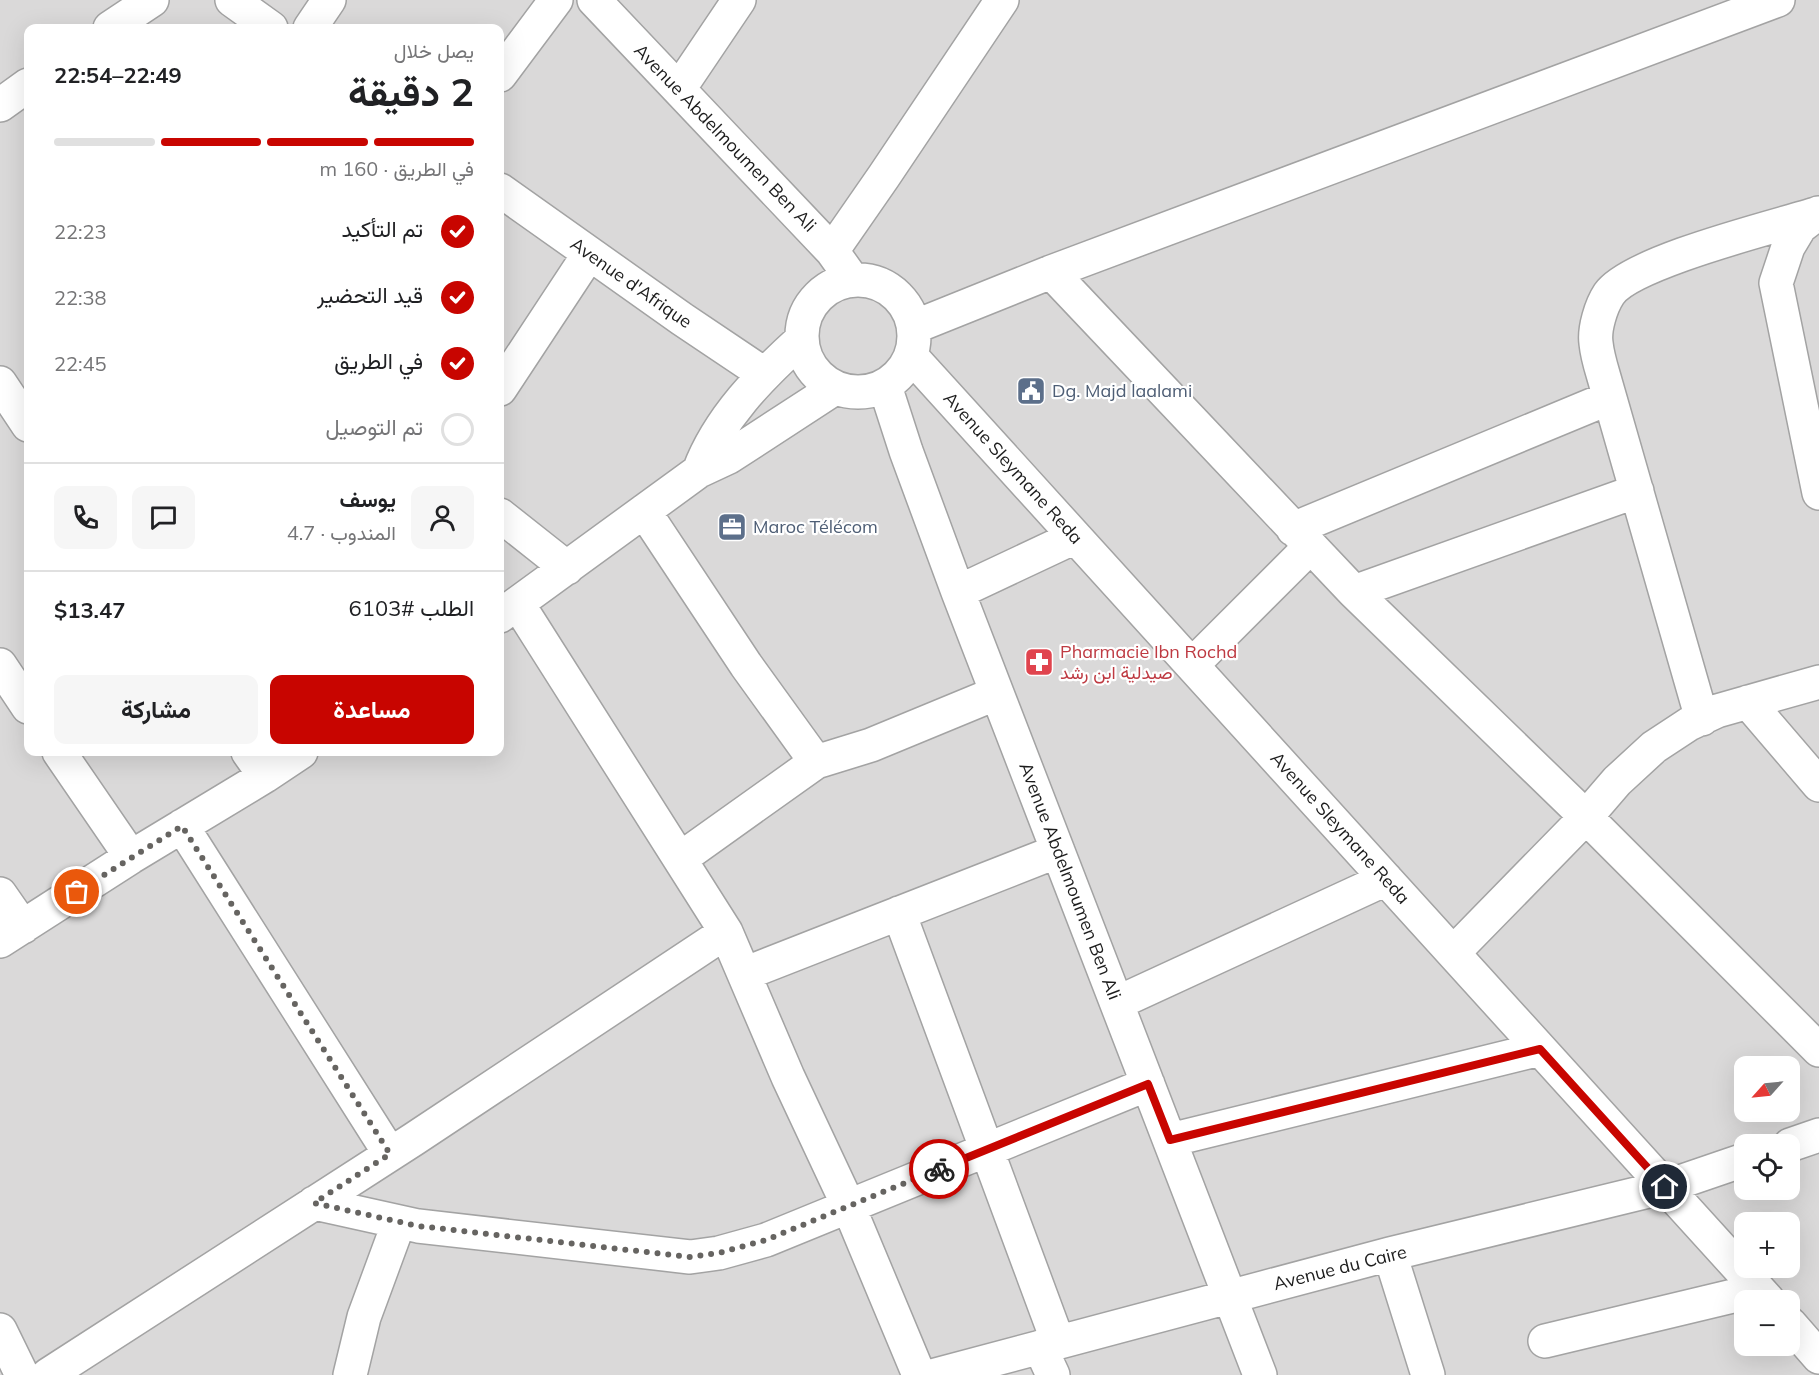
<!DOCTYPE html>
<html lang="ar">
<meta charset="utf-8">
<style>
body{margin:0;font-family:Mulish,Vazirmatn,sans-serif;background:#f6f6f6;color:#202124;direction:rtl;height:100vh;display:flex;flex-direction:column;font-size:22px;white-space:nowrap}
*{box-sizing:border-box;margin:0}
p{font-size:20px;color:#757577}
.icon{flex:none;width:33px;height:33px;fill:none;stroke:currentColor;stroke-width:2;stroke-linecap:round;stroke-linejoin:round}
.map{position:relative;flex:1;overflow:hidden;direction:ltr}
.panel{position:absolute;left:24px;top:24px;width:480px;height:732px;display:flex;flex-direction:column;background:#fff;border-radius:12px;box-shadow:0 6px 24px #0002;direction:rtl}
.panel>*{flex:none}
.needle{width:39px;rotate:243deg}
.buttons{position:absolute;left:1734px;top:1056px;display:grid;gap:12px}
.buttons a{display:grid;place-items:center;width:66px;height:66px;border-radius:12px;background:#fff;box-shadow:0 6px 24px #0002;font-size:30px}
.pin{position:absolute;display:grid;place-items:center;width:51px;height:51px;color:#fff;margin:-26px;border:3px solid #fff;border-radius:50%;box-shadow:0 2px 6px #0007}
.courier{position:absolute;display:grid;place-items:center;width:60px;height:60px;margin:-30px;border:4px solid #c80500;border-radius:50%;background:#fff;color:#222;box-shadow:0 2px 8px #0007}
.overview em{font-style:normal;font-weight:700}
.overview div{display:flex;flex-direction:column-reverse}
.overview{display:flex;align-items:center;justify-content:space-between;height:102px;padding:0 30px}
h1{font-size:39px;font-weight:700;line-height:45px}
.bar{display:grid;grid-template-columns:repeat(4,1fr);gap:9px 6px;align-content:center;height:72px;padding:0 30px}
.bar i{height:8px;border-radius:4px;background:#e0e0e0}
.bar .active{background:#c80500}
.bar p{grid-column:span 4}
.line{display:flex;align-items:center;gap:15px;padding:0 30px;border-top:2px solid #e0e0e0}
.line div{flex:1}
.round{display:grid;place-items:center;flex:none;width:63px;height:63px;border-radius:12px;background:#f6f6f6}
ol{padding:0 30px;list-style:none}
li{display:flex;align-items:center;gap:18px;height:66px}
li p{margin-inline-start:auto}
li .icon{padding:6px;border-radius:50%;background:#c80500;color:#fff;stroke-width:4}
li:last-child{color:#757577}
li i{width:33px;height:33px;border:3px solid #e0e0e0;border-radius:50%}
.action{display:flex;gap:12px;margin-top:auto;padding:12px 30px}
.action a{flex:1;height:69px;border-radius:12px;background:#c80500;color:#fff;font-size:24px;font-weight:700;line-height:69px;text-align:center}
.action a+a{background:#f6f6f6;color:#202124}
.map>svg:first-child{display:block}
</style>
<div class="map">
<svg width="1819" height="1375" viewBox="0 0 1819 1375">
<rect width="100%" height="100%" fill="#eeeae2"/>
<path fill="#dad9d9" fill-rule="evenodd" d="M0,0h1819v1375h-1819zM28,28h472v724h-472zM1744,1066h46v46h-46zM1744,1144h46v46h-46zM1744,1222h46v46h-46zM1744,1300h46v46h-46z"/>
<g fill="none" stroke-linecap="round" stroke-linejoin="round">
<g stroke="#a3a3a3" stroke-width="36">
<path id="minor" d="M232,0l39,28
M594,0l238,251 20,28
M110,28l42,-28
M310,28l19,-28
M500,75l56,-75
M679,89l60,-89
M0,105l28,-20
M500,190l182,129 82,55
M1818,213l-18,14 -12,20 -12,36 43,210
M832,251l52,-75 118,-176
M1051,272l303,320 232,225 233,233
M802 336a56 56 0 1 1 112 0a56 56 0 1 1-112 0Z
M914,327l137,-55 727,-272
M911,356l857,944
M0,383l28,42
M885,386l21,65 52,141 302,783
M500,389l89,-135
M699,471c20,-53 61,-94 103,-132
M644,511l102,154 70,97 55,-17 126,-52
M500,515l67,53
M1293,529l316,-131
M958,592l117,-55
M1354,592l283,-101
M518,604l208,328 62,145 60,128 71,170
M500,616l199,-145 30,-14 106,-69
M0,665l28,42
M1192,665l118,-118
M1748,702l71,83
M1702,719l-99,-345c-3,-10 -6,-21 -7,-31 -2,-14 5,-37 13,-49 22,-32 165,-67 207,-80
M59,752l72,105
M248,752l17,24
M182,826l208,328
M680,859l136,-97
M0,894l23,33
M899,913l159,429
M0,941l131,-84 134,-81 36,-24
M1453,953l133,-136 31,-36 37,-34 35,-23 28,-13 102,-29
M744,974l314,-123
M1117,1003l269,-124
M1170,1140l370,-91
M1790,1145l29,-10
M314,1203l104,23 272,31 29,-4 47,-13 382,-156
M1390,1254l38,121
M1790,1324l29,33
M0,1330l22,45
M1545,1341l213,-51
M1040,1347l13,28
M48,1375l366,-236 312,-207
M350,1375l14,-58 35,-95
M936,1375l454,-121 275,-67 79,-27"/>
</g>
<use href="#minor" stroke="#fff" stroke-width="33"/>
</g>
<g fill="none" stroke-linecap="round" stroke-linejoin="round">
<path stroke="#666461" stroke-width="6" stroke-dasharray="0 10.8" d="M77,892l105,-66 208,328 -76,49 104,23 272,31 29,-4 47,-13 173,-71"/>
<path stroke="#c80500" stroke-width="8" d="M939,1169l209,-85 22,56 370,-91 125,138"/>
</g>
<defs>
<g id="civic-square" transform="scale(1.5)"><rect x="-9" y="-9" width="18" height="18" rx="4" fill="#5c6f8a" stroke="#fff"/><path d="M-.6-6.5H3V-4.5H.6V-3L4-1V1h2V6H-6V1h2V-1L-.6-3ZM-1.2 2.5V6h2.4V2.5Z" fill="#fff"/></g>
<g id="office-square" transform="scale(1.5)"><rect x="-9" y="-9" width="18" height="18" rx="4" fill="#5c6f8a" stroke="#fff"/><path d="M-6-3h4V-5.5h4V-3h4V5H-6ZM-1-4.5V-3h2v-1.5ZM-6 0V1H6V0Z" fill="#fff"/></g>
<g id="pharmacy-square" transform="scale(1.5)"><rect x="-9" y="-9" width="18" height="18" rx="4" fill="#e0444e" stroke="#fff"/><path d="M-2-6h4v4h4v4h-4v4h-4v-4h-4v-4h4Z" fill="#fff"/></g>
</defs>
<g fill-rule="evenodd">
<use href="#civic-square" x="1031" y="391"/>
<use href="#office-square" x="732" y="527"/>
<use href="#pharmacy-square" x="1039" y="662"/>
</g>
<g text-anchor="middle" stroke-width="4.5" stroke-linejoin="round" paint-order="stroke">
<g font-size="18" fill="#1c1c1c" stroke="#fff">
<text transform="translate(725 138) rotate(46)" y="6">Avenue Abdelmoumen Ben Ali</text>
<text transform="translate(631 283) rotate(35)" y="6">Avenue d'Afrique</text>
<text transform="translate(1013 468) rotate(48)" y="6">Avenue Sleymane Reda</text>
<text transform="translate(1340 828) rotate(48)" y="6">Avenue Sleymane Reda</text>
<text transform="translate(1070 881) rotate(69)" y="6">Avenue Abdelmoumen Ben Ali</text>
<text transform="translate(1340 1268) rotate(-14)" y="6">Avenue du Caire</text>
</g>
<g font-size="18" fill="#4e5e75" stroke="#fff" text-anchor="start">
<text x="1052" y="397">Dg. Majd laalami</text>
<text x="753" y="533">Maroc Télécom</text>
</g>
<g font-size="18" fill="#be3a42" stroke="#fff" text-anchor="start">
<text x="1060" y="658">Pharmacie Ibn Rochd<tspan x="1060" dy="21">صيدلية ابن رشد</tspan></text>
</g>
</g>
</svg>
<div class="buttons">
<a><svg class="needle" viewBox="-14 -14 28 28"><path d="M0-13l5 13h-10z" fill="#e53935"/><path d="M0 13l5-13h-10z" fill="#757577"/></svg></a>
<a><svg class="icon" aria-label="locate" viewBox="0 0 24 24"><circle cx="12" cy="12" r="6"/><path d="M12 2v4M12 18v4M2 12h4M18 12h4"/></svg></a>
<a>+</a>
<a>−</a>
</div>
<div class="pin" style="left:77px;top:892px;background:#ea580c"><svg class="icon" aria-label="bag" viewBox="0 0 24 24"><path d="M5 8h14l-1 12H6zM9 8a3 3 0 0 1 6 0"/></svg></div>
<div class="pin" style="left:1665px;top:1187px;background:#1f2937"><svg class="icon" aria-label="home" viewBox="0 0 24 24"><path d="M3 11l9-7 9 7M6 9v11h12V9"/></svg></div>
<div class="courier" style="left:939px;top:1169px"><svg class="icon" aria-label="bike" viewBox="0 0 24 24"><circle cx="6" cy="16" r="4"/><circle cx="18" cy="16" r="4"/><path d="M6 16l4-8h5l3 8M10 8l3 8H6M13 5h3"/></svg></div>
<section class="panel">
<div class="overview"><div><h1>2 دقيقة</h1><p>يصل خلال</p></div><em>22:49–22:54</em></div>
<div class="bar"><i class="active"></i><i class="active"></i><i class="active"></i><i></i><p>في الطريق · 160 m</p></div>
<ol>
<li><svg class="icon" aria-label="check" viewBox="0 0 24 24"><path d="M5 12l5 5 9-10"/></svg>تم التأكيد<p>22:23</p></li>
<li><svg class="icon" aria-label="check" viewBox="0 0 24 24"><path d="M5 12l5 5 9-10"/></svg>قيد التحضير<p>22:38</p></li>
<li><svg class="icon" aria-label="check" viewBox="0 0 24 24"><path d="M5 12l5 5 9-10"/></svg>في الطريق<p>22:45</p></li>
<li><i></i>تم التوصيل</li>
</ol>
<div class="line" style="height:108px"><a class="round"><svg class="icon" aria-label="person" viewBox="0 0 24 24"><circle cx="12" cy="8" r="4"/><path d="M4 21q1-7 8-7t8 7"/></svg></a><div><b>يوسف</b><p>المندوب · 4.7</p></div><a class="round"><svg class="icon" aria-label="chat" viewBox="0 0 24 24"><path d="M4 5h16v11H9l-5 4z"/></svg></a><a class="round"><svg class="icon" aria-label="phone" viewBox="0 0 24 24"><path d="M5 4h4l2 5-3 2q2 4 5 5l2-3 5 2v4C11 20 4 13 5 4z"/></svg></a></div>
<div class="line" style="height:78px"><div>الطلب #6103</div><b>$13.47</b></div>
<div class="action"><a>مساعدة</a><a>مشاركة</a></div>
</section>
</div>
